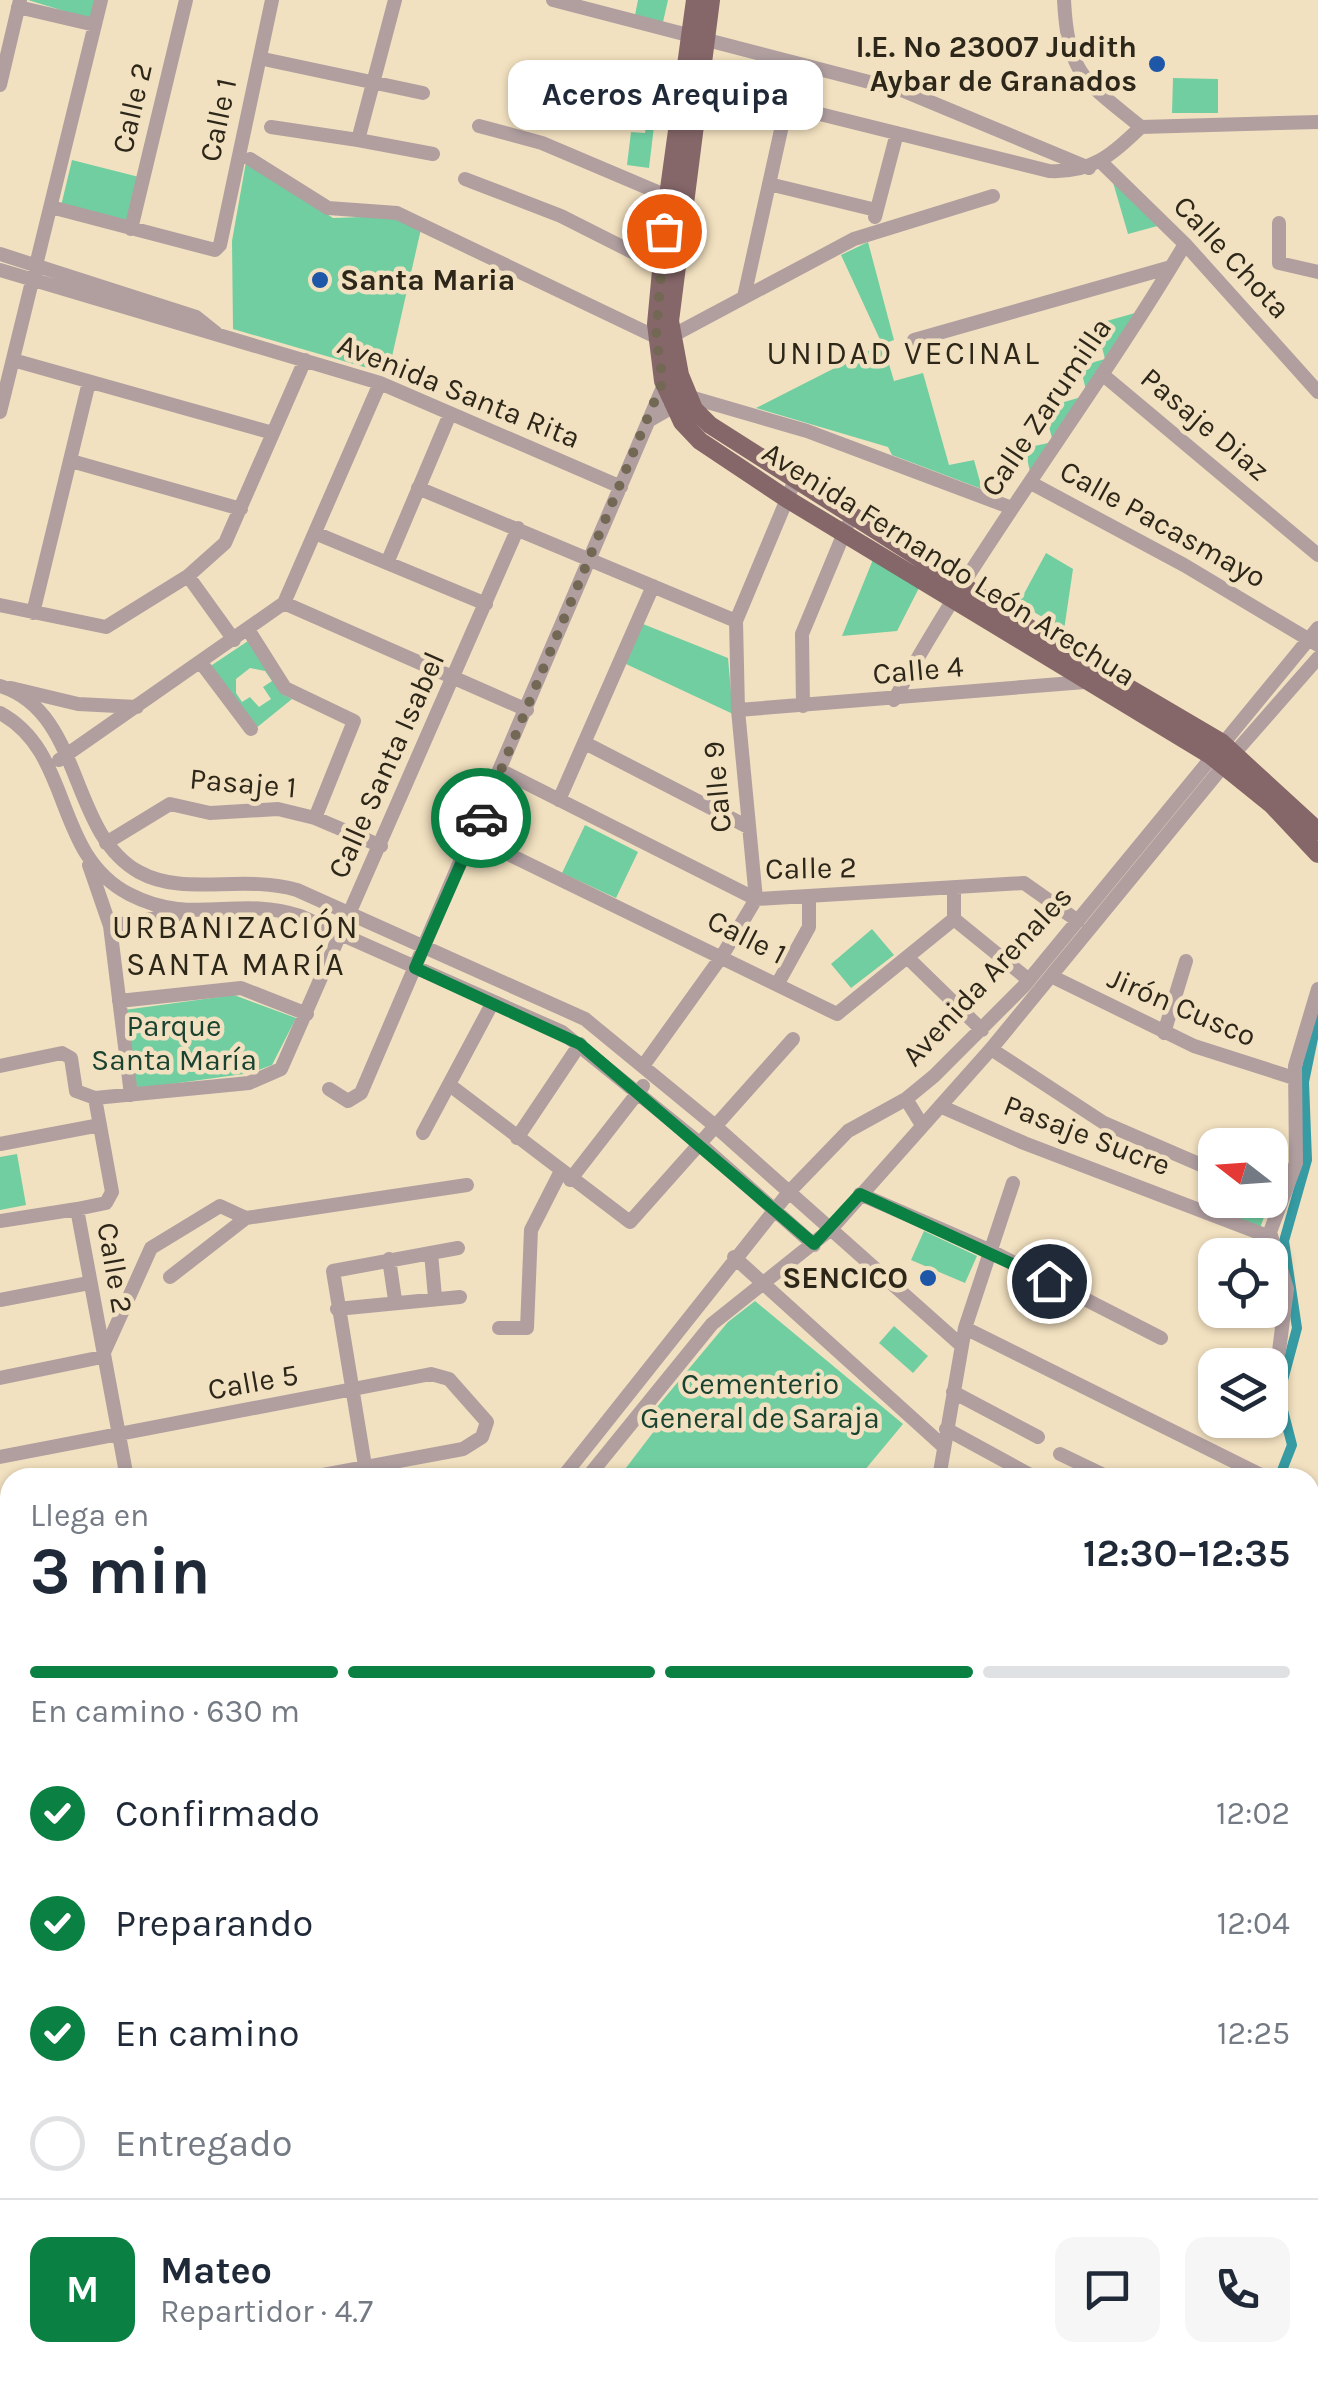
<!DOCTYPE html>
<html lang="es">
<meta charset="utf-8">
<style>
body{margin:0;font-family:Karla,sans-serif;background:#f6f6f7;color:#1f2937;height:100vh;display:flex;flex-direction:column;font-size:38px;white-space:nowrap}
*{box-sizing:border-box;margin:0}
p{font-size:32px;color:#747a83}
.icon{flex:none;width:55px;height:55px;fill:none;stroke:currentColor;stroke-width:2;stroke-linecap:round;stroke-linejoin:round}
.map{position:relative;flex:1;overflow:hidden}
.drawer{position:absolute;left:0px;top:1468px;width:1320px;height:932px;display:flex;flex-direction:column;background:#fff;border-radius:30px 30px 0 0;box-shadow:0 2px 8px #0004}
.drawer>*{flex:none}
.needle{width:65px;rotate:287deg}
.controls{position:absolute;left:1198px;top:1128px;display:grid;gap:20px}
.controls a{display:grid;place-items:center;width:90px;height:90px;border-radius:20px;background:#fff;box-shadow:0 2px 8px #0004;font-size:50px}
.pin{position:absolute;display:grid;place-items:center;width:85px;height:85px;color:#fff;margin:-42px;border:5px solid #fff;border-radius:50%;box-shadow:0 2px 10px #0007}
.courier{position:absolute;display:grid;place-items:center;width:100px;height:100px;margin:-50px;border:8px solid #0b8043;border-radius:50%;background:#fff;color:#222;box-shadow:0 2px 12px #0007}
.bubble{position:absolute;height:70px;border-radius:20px;background:#fff;box-shadow:0 2px 8px #0004;font-size:32px;font-weight:700;line-height:70px;text-align:center}
.summary em{font-style:normal;font-weight:700}
.summary div{display:flex;flex-direction:column-reverse}
.summary{display:flex;align-items:center;justify-content:space-between;height:170px;padding:0 30px}
h1{font-size:65px;font-weight:700;line-height:75px}
.bar{display:grid;grid-template-columns:repeat(4,1fr);gap:15px 10px;align-content:center;height:120px;padding:0 30px}
.bar i{height:12px;border-radius:8px;background:#e0e1e3}
.bar .selected{background:#0b8043}
.bar p{grid-column:span 4}
.line{display:flex;align-items:center;gap:25px;padding:0 30px;border-top:2px solid #e0e1e3}
.line div{flex:1}
.round{display:grid;place-items:center;flex:none;width:105px;height:105px;border-radius:20px;background:#f6f6f7}
ol{padding:0 30px;list-style:none}
li{display:flex;align-items:center;gap:30px;height:110px}
li p{margin-inline-start:auto}
li .icon{padding:10px;border-radius:50%;background:#0b8043;color:#fff;stroke-width:4}
li:last-child{color:#747a83}
li i{width:55px;height:55px;border:5px solid #e0e1e3;border-radius:50%}
.map>svg:first-child{display:block}
</style>
<div class="map">
<svg width="1318" height="2398" viewBox="0 0 1318 2398">
<rect width="100%" height="100%" fill="#f2e1c0"/>
<path fill="#70cea1" fill-rule="evenodd" d="M28,0h67l-5,19z
M638,0h30l-5,22 -28,-7z
M1173,78l45,1v34h-46z
M649,100l8,1 -8,67 -22,-3 4,-33 14,1z
M72,160l67,17 -10,47 -68,-18z
M246,162l87,56 62,-2 26,13 -33,145 -155,-45 -1,-88z
M1112,179l49,46 -33,9z
M868,242l26,98 -11,4 11,37 29,-8 26,92 25,-5 8,29 -90,-34 -4,-8 -132,-39 126,-64 -41,-89z
M1135,313l-49,77 -6,-24 25,-7 -9,-35z
M1081,397l-50,80 -6,-29 28,-6 -9,-34z
M1046,553l27,16 -9,61 -45,-27z
M874,557l46,29 -23,45 -55,5z
M643,624l85,34 5,56 -107,-50z
M248,641l36,54 8,4 -37,30 -46,-62zM250,668l15,3 7,10 -9,6 8,12 -12,8 -9,-10 -8,5 -6,-9v-14z
M585,825l53,27 -22,46 -54,-25z
M872,929l22,26 -43,33 -20,-24z
M234,995l62,23 -24,47 -21,8 -117,16 -10,-79z
M17,1154l9,51 -26,5v-53z
M1215,1198v2l55,1 -10,27 -49,-20z
M924,1231l53,25 -12,27 -54,-23z
M755,1301l148,123 -44,53h-240l42,-55 -9,-9 76,-91z
M894,1326l34,30 -15,17 -34,-30z
M10,1646v224l-10,2v-222z
M358,2390h56l1,8h-57z"/>
<g fill="none" stroke-linecap="round" stroke-linejoin="round">
<path stroke="#369ba3" stroke-width="10" d="M1279,1478l13,-33 -13,-50 18,-67 -13,-87 23,-81 -3,-78 14,-68
M1310,1821h8"/>
<path stroke="#b19fa0" stroke-width="14" d="M553,0l351,91 185,77
M1064,0c4,76 21,81 77,127
M18,7l77,18
M268,60l155,33
M699,84l350,87c43,2 61,-15 92,-44
M0,85l20,-85
M479,126l63,17 132,56
M271,127l87,13 37,-140
M1141,127l177,-5
M358,140l75,14
M250,159l78,49 69,5 259,124
M1102,163l83,81 133,148
M465,179l96,37 99,50
M769,184l107,26
M51,207l164,43 5,-5 52,-245
M875,217l22,-84
M1279,223v40l39,9
M131,229l55,-229
M0,254l196,63 20,16
M0,270l380,113 241,104
M744,297l43,-194
M670,337l184,-98 139,-43
M914,340l257,-73
M13,360l260,73
M1102,374l216,181
M0,412l101,-412
M650,420l40,-23 117,34 205,77
M71,461l170,48
M1031,483l153,82 134,80
M418,488l318,133
M315,533l171,71
M387,563l63,-149
M188,576l46,64
M284,603l243,107
M0,605l106,22 82,-51 37,-33 80,-183
M33,613l56,-231
M249,631l36,57 69,33 -39,97
M202,664l49,65
M0,686c84,26 68,147 139,186 45,25 102,2 158,18l288,129 129,106 248,221
M11,688l67,16 59,3
M894,700c87,-159 199,-301 291,-456
M803,706l-1,-72 45,-108
M738,710l347,-28 3,-5
M0,713c74,40 52,141 129,181 63,33 106,1 171,22l262,116 136,110 116,103
M585,743l163,84
M59,760l225,-157 96,-220
M502,771l254,128 268,-16 54,38
M559,800l94,-214
M473,837l364,177 117,-95v-31
M106,843l64,-39 40,9 68,-4 37,9 66,28
M89,865l21,61 21,169
M954,919l75,61
M110,926l66,-11
M908,958l74,72
M1053,977l141,69 100,32
M778,983l31,-56v-29
M119,1001l122,-13 66,26
M1164,1033l22,-72
M991,1049l113,74 111,48
M0,1066l62,-13 9,5 5,33 19,7 17,94 -6,11 -29,6 50,269
M643,1066l79,-110 34,-57 -18,-189 -2,-89 59,-141
M451,1086l179,136 163,-183
M329,1089l19,12 13,-8 305,-713
M95,1098l154,-15 32,-14 237,-541
M906,1099l16,26
M940,1106l84,37 246,94
M423,1133l70,-131
M517,1138l63,-94
M0,1144l100,-19
M570,1180l73,-94
M860,1194l131,57 170,87
M0,1221l77,-12
M431,1253l4,44
M734,1257l209,189
M389,1259l6,41
M170,1277l76,-59 221,-33
M0,1300l89,-17
M337,1309l123,-12
M499,1328h28l4,-98 29,-57
M965,1328l296,147
M1279,1351l8,-62 -17,-57 26,-69 -1,-97 23,-77
M0,1378l102,-21 49,-109 69,-42 26,12
M953,1392l85,45
M946,1429l86,47
M1060,1454l50,24
M0,1457l431,-83 18,5 38,43 -5,15 -19,12 -156,29
M367,1478l-34,-207 125,-23
M562,1478l227,-286 59,-61 58,-32 28,-23 90,-90 294,-358
M587,1478l125,-154 119,-95 160,-180 233,-284 94,-107
M939,1478l26,-150 48,-145
M0,1535l10,-2
M0,1622l10,-2
M0,1637l10,-3
M1310,1782h8
M1310,1852h8
M0,1886l10,-2
M0,1957l10,-2
M1310,2034l8,1
M0,2162h10
M1310,2167l6,4
M0,2183h10
M0,2283h10
M1310,2303l8,-17
M0,2385h10
M607,2390l1,8
M242,2398v-8
M354,2398v-8
M419,2398v-8
M485,2398v-8
M619,2398v-8
M698,2398v-8
M766,2398v-8
M847,2398l2,-8
M1056,2398l2,-8"/>
<path stroke="#866769" stroke-width="18" d="M695,0l-27,196 -12,128 7,57 19,41 18,19 87,58 423,256 62,50 46,49
M711,0l-41,321 10,54 14,34 16,16 351,223 160,94 97,89"/>
<path stroke="#765355" stroke-width="20" d="M1310,1799h8
M1310,1838h8
M0,1904l10,-2
M0,1944l10,-2"/>
</g>
<g fill="none" stroke-linecap="round" stroke-linejoin="round">
<path stroke="#726854" stroke-width="10" stroke-dasharray="0 18" d="M481,818l182,-437 -7,-44 8,-106"/>
<path stroke="#0b8043" stroke-width="12" d="M481,818l-66,150 165,76 234,200 46,-50 189,87"/>
</g>
<g fill="#1e56a8" stroke="#f2e1c0" stroke-width="4">
<circle cx="1157" cy="64" r="10"/>
<circle cx="320" cy="280" r="10"/>
<circle cx="928" cy="1278" r="10"/>
</g>
<g text-anchor="middle" stroke-width="9" stroke-linejoin="round" paint-order="stroke">
<g font-size="30" font-weight="bold" fill="#2d271a" stroke="#f2e1c0" text-anchor="end">
<text x="1137" y="57">I.E. Nº 23007 Judith<tspan x="1137" dy="34">Aybar de Granados</tspan></text>
<text x="340" y="290" text-anchor="start">Santa Maria</text>
<text x="908" y="1288">SENCICO</text>
</g>
<g font-size="30" fill="#2d271a" stroke="#f2e1c0">
<text transform="translate(132 108) rotate(-77)" y="10">Calle 2</text>
<text transform="translate(218 120) rotate(-78)" y="10">Calle 1</text>
<text transform="translate(1232 257) rotate(47)" y="10">Calle Chota</text>
<text transform="translate(459 391) rotate(22)" y="10">Avenida Santa Rita</text>
<text transform="translate(1046 407) rotate(-56)" y="10">Calle Zarumilla</text>
<text transform="translate(1205 424) rotate(40)" y="10">Pasaje Diaz</text>
<text transform="translate(1163 524) rotate(29)" y="10">Calle Pacasmayo</text>
<text transform="translate(949 564) rotate(32)" y="10">Avenida Fernando León Arechua</text>
<text transform="translate(918 670) rotate(-5)" y="10">Calle 4</text>
<text transform="translate(386 765) rotate(-66)" y="10">Calle Santa Isabel</text>
<text transform="translate(243 783) rotate(5)" y="10">Pasaje 1</text>
<text transform="translate(717 787) rotate(-95)" y="10">Calle 9</text>
<text transform="translate(811 868) rotate(-1)" y="10">Calle 2</text>
<text transform="translate(747 937) rotate(27)" y="10">Calle 1</text>
<text transform="translate(987 976) rotate(-47)" y="10">Avenida Arenales</text>
<text transform="translate(1182 1007) rotate(23)" y="10">Jirón Cusco</text>
<text transform="translate(1087 1135) rotate(21)" y="10">Pasaje Sucre</text>
<text transform="translate(115 1268) rotate(80)" y="10">Calle 2</text>
<text transform="translate(253 1382) rotate(-10)" y="10">Calle 5</text>
</g>
<g font-size="30" fill="#194330" stroke="#f2e1c0">
<text x="174" y="1036">Parque<tspan x="174" dy="34">Santa María</tspan></text>
<text x="760" y="1394">Cementerio<tspan x="760" dy="34">General de Saraja</tspan></text>
</g>
<g font-size="32" letter-spacing="2.5" fill="#2d271a" stroke="#f2e1c0">
<text x="904" y="364">UNIDAD VECINAL</text>
<text x="236" y="938">URBANIZACIÓN<tspan x="236" dy="37">SANTA MARÍA</tspan></text>
</g>
</g>
</svg>
<div class="controls">
<a><svg class="needle" viewBox="-14 -14 28 28"><path d="M0-13l5 13h-10z" fill="#e53935"/><path d="M0 13l5-13h-10z" fill="#747a83"/></svg></a>
<a><svg class="icon" aria-label="locate" viewBox="0 0 24 24"><circle cx="12" cy="12" r="6"/><path d="M12 2v4M12 18v4M2 12h4M18 12h4"/></svg></a>
<a><svg class="icon" aria-label="layers" viewBox="0 0 24 24"><path d="M12 4l9 5-9 5-9-5zM3 14l9 5 9-5"/></svg></a>
</div>
<div class="pin" style="left:664px;top:231px;background:#ea580c"><svg class="icon" aria-label="bag" viewBox="0 0 24 24"><path d="M5 8h14l-1 12H6zM9 8a3 3 0 0 1 6 0"/></svg></div>
<div class="pin" style="left:1049px;top:1281px;background:#1f2937"><svg class="icon" aria-label="home" viewBox="0 0 24 24"><path d="M3 11l9-7 9 7M6 9v11h12V9"/></svg></div>
<div class="courier" style="left:481px;top:818px"><svg class="icon" aria-label="car" viewBox="0 0 24 24"><path d="M5 17H2v-5l4-1 3-4h7l3 4 3 1v5h-3M9 17h6M6 11h13"/><circle cx="7" cy="17" r="2"/><circle cx="17" cy="17" r="2"/></svg></div>
<div class="bubble" style="left:508px;top:60px;width:315px">Aceros Arequipa</div>
<section class="drawer">
<div class="summary"><div><h1>3 min</h1><p>Llega en</p></div><em>12:30–12:35</em></div>
<div class="bar"><i class="selected"></i><i class="selected"></i><i class="selected"></i><i></i><p>En camino · 630 m</p></div>
<ol>
<li><svg class="icon" aria-label="check" viewBox="0 0 24 24"><path d="M5 12l5 5 9-10"/></svg>Confirmado<p>12:02</p></li>
<li><svg class="icon" aria-label="check" viewBox="0 0 24 24"><path d="M5 12l5 5 9-10"/></svg>Preparando<p>12:04</p></li>
<li><svg class="icon" aria-label="check" viewBox="0 0 24 24"><path d="M5 12l5 5 9-10"/></svg>En camino<p>12:25</p></li>
<li><i></i>Entregado</li>
</ol>
<div class="line" style="height:180px"><b class="round" style="background:#0b8043;color:#fff">M</b><div><b>Mateo</b><p>Repartidor · 4.7</p></div><a class="round"><svg class="icon" aria-label="chat" viewBox="0 0 24 24"><path d="M4 5h16v11H9l-5 4z"/></svg></a><a class="round"><svg class="icon" aria-label="phone" viewBox="0 0 24 24"><path d="M5 4h4l2 5-3 2q2 4 5 5l2-3 5 2v4C11 20 4 13 5 4z"/></svg></a></div>
</section>
</div>
